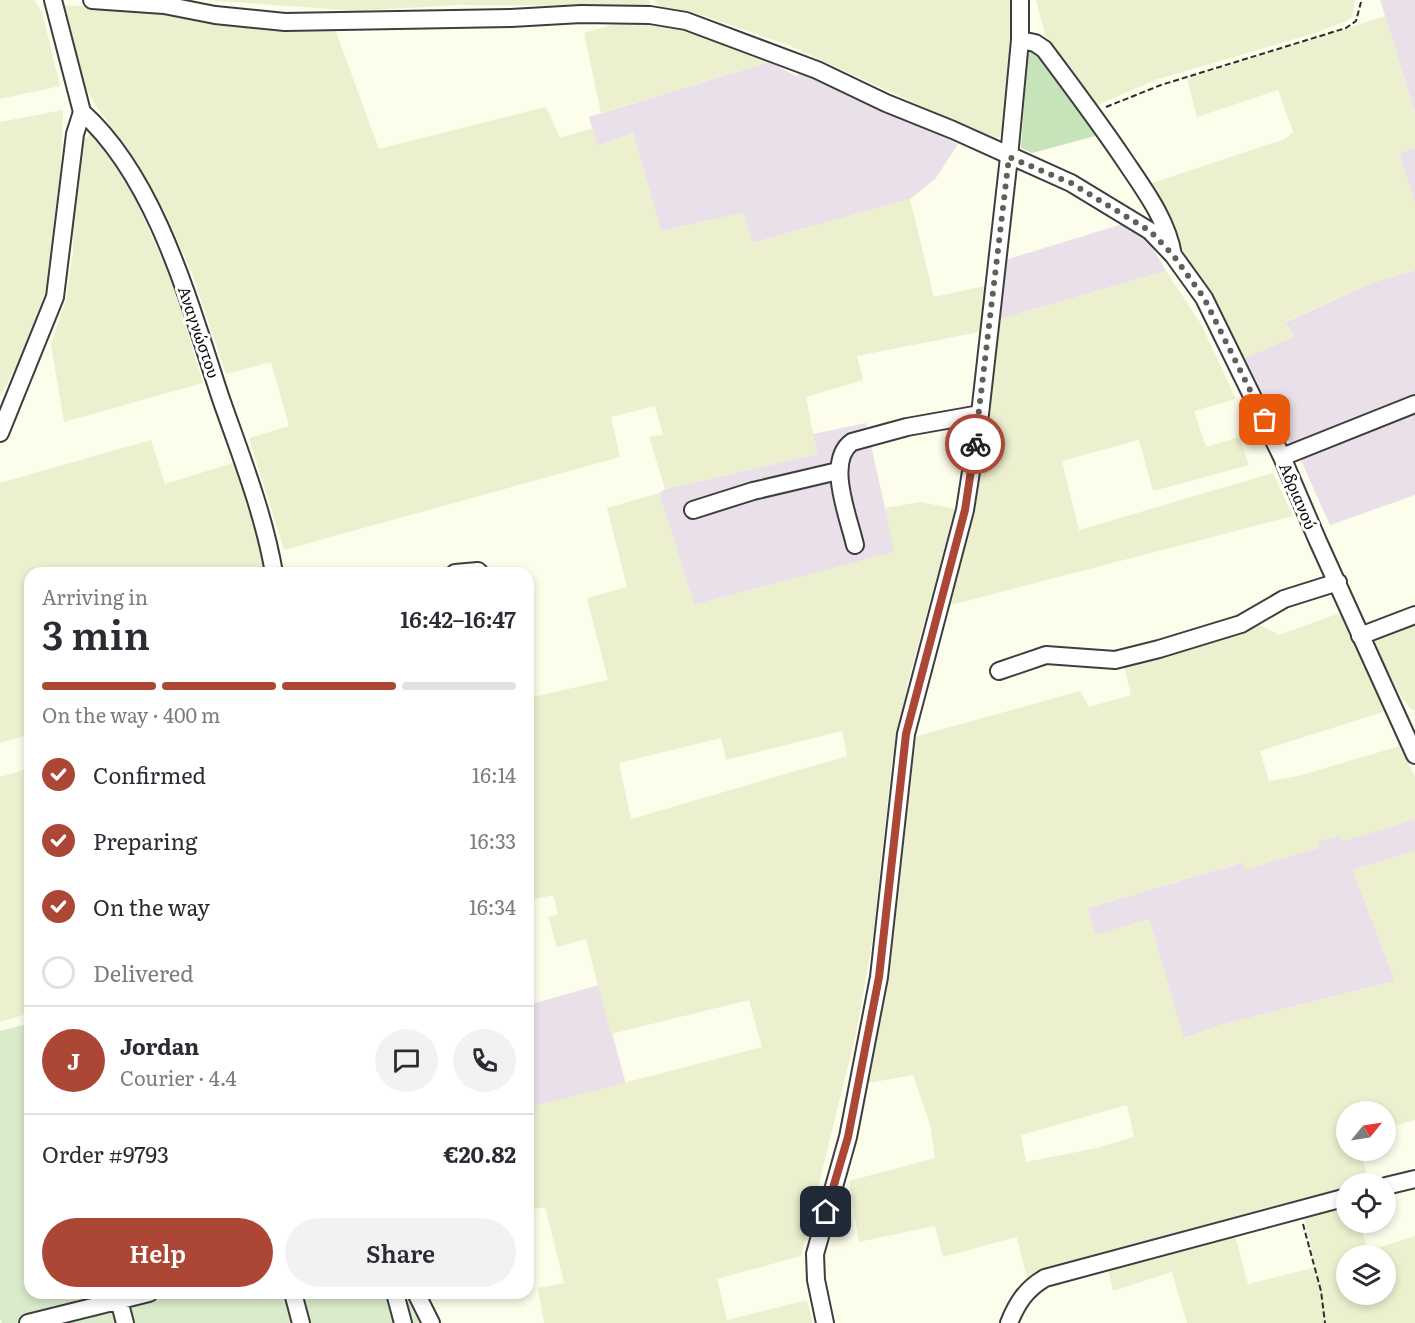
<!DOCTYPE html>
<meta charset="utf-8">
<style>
body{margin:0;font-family:Literata,serif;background:#f2f2f3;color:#2b2b33;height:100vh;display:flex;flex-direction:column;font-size:22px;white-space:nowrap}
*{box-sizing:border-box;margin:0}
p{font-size:20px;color:#7c7c81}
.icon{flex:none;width:33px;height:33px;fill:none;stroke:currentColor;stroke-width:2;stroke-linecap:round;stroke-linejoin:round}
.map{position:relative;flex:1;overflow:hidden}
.panel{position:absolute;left:24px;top:567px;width:510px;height:732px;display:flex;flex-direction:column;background:#fff;border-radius:18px;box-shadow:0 3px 9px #0003}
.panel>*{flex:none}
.needle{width:39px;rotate:60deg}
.buttons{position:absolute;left:1336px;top:1101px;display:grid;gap:12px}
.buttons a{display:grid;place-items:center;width:60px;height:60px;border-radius:50%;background:#fff;box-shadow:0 3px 9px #0003;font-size:30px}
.pin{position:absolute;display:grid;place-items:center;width:51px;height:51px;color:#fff;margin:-26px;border-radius:12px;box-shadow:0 3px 9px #0006}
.courier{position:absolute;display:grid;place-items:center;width:60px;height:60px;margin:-30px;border:4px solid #ab4734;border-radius:50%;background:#fff;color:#222;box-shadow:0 2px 8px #0007}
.headline em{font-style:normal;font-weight:600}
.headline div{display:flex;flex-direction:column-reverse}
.headline{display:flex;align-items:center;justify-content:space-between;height:102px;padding:0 18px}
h1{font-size:39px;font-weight:600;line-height:45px}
.bar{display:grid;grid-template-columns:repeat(4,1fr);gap:9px 6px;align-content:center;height:72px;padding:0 18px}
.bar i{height:8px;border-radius:4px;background:#e1e1e2}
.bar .active{background:#ab4734}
.bar p{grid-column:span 4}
.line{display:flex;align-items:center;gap:15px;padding:0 18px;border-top:2px solid #e1e1e2}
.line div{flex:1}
.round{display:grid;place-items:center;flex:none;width:63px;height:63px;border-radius:32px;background:#f2f2f3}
ol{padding:0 18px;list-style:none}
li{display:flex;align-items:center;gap:18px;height:66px}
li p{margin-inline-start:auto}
li .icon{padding:6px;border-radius:50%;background:#ab4734;color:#fff;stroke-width:4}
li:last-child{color:#7c7c81}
li i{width:33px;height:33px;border:3px solid #e1e1e2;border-radius:50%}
.primary-button{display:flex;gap:12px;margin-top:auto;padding:12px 18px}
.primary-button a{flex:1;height:69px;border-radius:36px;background:#ab4734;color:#fff;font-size:24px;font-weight:600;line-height:69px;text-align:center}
.primary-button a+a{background:#f2f2f3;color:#2b2b33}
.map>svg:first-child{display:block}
</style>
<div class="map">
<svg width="1415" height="1323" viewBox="0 0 1415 1323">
<rect width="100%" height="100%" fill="#fdfdec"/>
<path fill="#e9e0e9" d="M1380,0h35v113l-30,-97z
M769,62l27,14 6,-4 156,72 -22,34 -26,21 -158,44 -9,-30 -82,18 -28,-98 -36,13 -8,-29z
M1415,148v56l-16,-51z
M1126,223l24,20 16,28 -169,49 8,-60z
M1415,270v225l-85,30 -32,-71 -9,-14 -5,1 -7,-5 -33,-78 50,-21 -10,-14 87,-40z
M866,423l29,129 -201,53 -35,-112 6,-4 152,-35 -4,-20z
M1415,819v32l-62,19 42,111 -174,44 -38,13 -34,-119 -54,17 -7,-28 156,-46v7l74,-21 -1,-6 23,-7 3,6z
M599,985l27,99 -98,24v-103z"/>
<path fill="#ecf0cf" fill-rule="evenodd" d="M0,0h34l8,12 18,74 -60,13z
M208,0h441l2,6 -195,-1 -99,6z
M655,0h358l-11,132 -4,6h-7l-203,-93 -86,-30 -43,-9z
M1036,0h319l-3,17 -8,5 -32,12 -157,46 -62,27 -30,-42 -18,-30z
M65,5l268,19 46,125 167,-42 14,31 33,-10 4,18 36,-13 28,98 82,-18 9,30 158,-44 24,98 51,-11 -6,46 -122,24 6,24 -57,17 11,57 -152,35 -16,-52 14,-2 -8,-29 -44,11 9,40 -336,93 -35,-112 40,-12 -18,-64 -45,12 -33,-98 -28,-64 -35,-60 -34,-46 -11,-19 -23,-73z
M1385,16l30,97v35l-16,5 16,51v66l-44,13 -86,39 10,15 -51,21 -98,-173 139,-46 8,-7 -15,-42 -81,27 -10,-38z
M644,21l30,4 99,31 -4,6 -168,51 -17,-80 34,-10z
M63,110l-2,54 -15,131 -19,50 -27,52v-275z
M93,132l42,66 38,86 30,99 -139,39 -13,-77 15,-46 7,-48v-52l8,-57z
M1166,271l35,53 35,75 -42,12 12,36 33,-10 10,28 -96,26 -14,-51 -77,21 17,69 194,-57 20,43 -350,91 54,-287z
M151,440l14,44 71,-22 21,63 12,48h-239v161l-30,9v-260z
M659,493l35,112 200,-53 -9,-44 36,-6 34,7 -47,173 -16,80 -19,175 -17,97 -55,222 -84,23 10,41 80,-20 6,23h-269l-6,-35 26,-5 -19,-76 -17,3v-102l234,-61 -13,-47 -138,34 -25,-95 -29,8 -9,-30 10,-3 -5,-19 -25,6v-203l80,-18 -21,-82 40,-11 -20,-79zM842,731l5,25 -216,63 -12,-56 102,-25 5,22z
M1415,609v102l-5,-3 -11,-15 -33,-65z
M1337,614l6,3 43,94 -126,40 9,30 29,-5 102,-30 15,31v42l-73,23 -2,-7 -23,7 1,6 -74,22 -1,-8 -155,46 7,27 54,-16 35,119 37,-13 174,-44 -42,-111 62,-19v269l-29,8v-16h-39v38l13,1 9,32 -22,1v6l-320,89 -10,-42 -74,20 -8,-31 -76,16 -10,-61 86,-23 -5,-34 -17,-49 -50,9 47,-346 170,-47 9,16 42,-12 -8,-33 130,-41 26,14zM1127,1105l7,32 -37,11 -71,14 -5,-27z
M30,768v245l-30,9v-245z
M1347,1202v20l12,1 9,28 47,-15v87h-228l-15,-51 -59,19 -6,-26 127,-33 14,52 68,-17 -13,-53zM1347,1256h39v38h-39z"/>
<path fill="#c7e3ba" d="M1034,46l60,76 1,14 -63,17 -11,-5 7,-100z"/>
<path fill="#d9ebcb" d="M30,1023v270h381l14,30h-423l-2,-4v-288z"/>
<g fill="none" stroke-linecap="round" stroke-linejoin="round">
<g stroke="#3e3e3e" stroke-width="20">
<path id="minor" d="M92,0l72,5 51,10 70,7 226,-4 70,-4 69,1 36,6 131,49 69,33 67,27 118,53 79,48 23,24 31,43 78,159 35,82 98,216
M1020,40l15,3 9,6c27,36 54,72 79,109 20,30 44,61 50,97
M82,112c75,67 108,194 139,287 20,57 43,115 53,174
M0,433l55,-136 20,-163 7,-22 -29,-112
M1282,457l133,-53
M693,510l60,-19 85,-20
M855,545c-6,-27 -30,-84 -3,-103l55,-15 73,-13
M455,573l23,-2 2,2
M1360,636l55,-21
M999,671l47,-16 69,5 44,-11 82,-25 43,-25 54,-17
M1386,1186l29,-7
M293,1293l8,30
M395,1293l8,30
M416,1293l15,30
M119,1300l6,23
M28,1323l121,-30
M825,1323l-9,-43 -1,-26 33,-117 31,-160 27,-243 59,-224 15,-96 29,-257 11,-117v-40
M1009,1323c8,-20 17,-34 36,-45l302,-81"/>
</g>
<path stroke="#2d2d2d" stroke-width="2" stroke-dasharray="6 3" stroke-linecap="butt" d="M1106,107l55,-22 185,-57 10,-7 5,-19
M1303,1224l18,67 4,32"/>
<use href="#minor" stroke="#fff" stroke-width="16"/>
</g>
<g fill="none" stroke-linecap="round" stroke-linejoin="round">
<path stroke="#60605a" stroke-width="6" stroke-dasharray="0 10.8" d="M975,444l34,-287 62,26 79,48 23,24 31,43 61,122"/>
<path stroke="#ab4734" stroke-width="8" d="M826,1212l22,-75 31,-160 27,-243 59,-224 10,-66"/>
</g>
<g text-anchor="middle" stroke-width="6" stroke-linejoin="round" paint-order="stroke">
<g font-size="16" fill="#0b0b0b" stroke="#fff">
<text transform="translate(199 332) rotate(71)" y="6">Αναγνώστου</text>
<text transform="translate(1298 496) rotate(67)" y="6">Αδριανού</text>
</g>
</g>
</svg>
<div class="buttons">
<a><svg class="needle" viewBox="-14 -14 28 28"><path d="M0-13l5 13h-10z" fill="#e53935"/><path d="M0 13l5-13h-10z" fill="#7c7c81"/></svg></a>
<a><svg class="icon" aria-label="locate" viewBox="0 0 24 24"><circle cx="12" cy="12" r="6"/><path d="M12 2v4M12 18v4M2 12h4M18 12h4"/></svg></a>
<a><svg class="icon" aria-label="layers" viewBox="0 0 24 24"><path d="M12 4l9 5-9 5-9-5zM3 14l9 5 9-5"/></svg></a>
</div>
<div class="pin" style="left:1265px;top:420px;background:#ea580c"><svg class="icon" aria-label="bag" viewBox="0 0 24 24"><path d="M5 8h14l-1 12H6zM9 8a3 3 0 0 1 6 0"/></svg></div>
<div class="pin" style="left:826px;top:1212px;background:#1f2937"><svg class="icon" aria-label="home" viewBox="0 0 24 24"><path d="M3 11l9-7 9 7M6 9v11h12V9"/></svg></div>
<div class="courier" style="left:975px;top:444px"><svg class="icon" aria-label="bike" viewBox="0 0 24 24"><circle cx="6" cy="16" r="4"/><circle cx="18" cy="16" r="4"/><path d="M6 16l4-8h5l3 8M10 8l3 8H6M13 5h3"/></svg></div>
<section class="panel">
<div class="headline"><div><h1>3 min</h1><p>Arriving in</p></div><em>16:42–16:47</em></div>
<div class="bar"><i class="active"></i><i class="active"></i><i class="active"></i><i></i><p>On the way · 400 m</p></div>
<ol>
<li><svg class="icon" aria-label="check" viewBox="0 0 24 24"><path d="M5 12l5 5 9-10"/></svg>Confirmed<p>16:14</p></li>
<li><svg class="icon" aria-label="check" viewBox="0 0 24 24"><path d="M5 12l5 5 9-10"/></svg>Preparing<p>16:33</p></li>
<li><svg class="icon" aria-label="check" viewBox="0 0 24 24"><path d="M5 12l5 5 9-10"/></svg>On the way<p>16:34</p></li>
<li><i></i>Delivered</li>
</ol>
<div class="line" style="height:108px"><b class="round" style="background:#ab4734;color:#fff">J</b><div><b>Jordan</b><p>Courier · 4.4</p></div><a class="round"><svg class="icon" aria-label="chat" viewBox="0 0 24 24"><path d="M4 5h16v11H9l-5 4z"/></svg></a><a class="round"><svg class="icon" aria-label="phone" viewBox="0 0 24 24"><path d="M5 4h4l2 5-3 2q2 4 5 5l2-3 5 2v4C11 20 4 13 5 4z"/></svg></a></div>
<div class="line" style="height:78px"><div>Order #9793</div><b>€20.82</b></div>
<div class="primary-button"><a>Help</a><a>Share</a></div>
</section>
</div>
